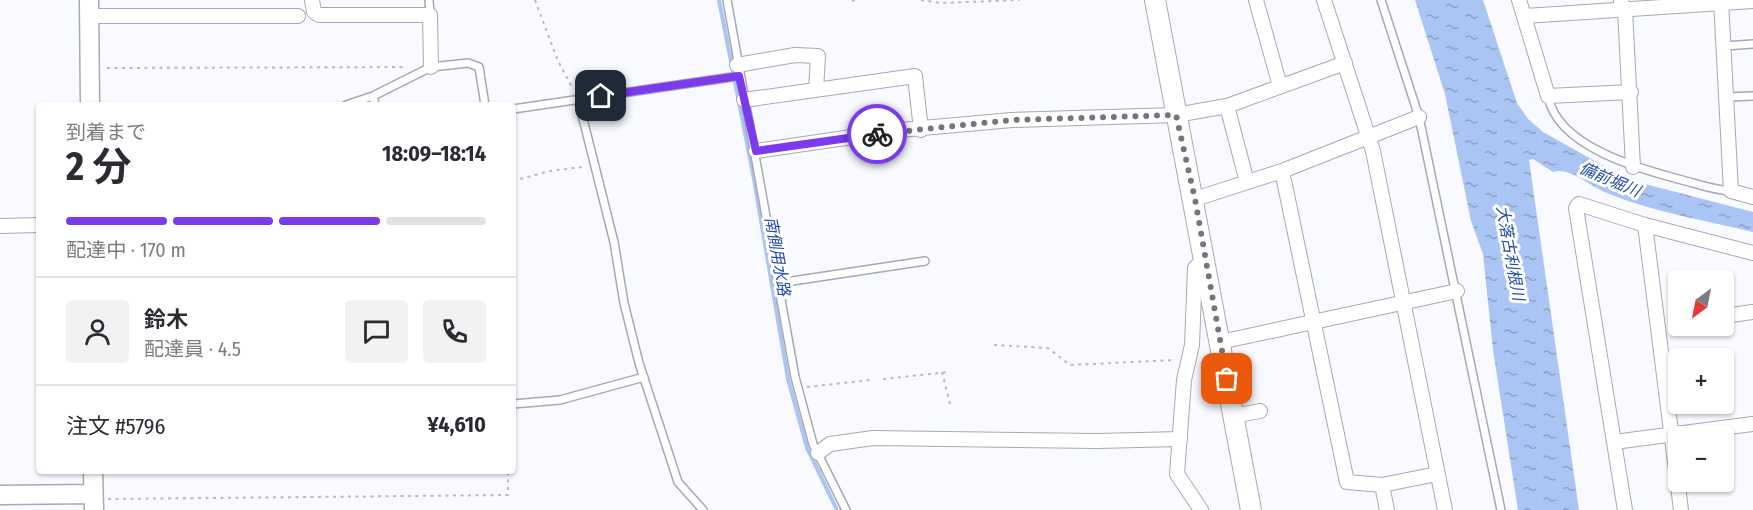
<!DOCTYPE html>
<html lang="ja">
<meta charset="utf-8">
<style>
body{margin:0;font-family:"Fira Sans Condensed","Noto Sans JP",sans-serif;background:#f2f2f3;color:#2b2b33;height:100vh;display:flex;flex-direction:column;font-size:22px;white-space:nowrap}
*{box-sizing:border-box;margin:0}
p{font-size:20px;color:#7c7c81}
.icon{flex:none;width:33px;height:33px;fill:none;stroke:currentColor;stroke-width:2;stroke-linecap:round;stroke-linejoin:round}
.map{position:relative;flex:1;overflow:hidden}
.details{position:absolute;left:36px;top:102px;width:480px;height:372px;display:flex;flex-direction:column;background:#fff;border-radius:6px;box-shadow:0 2px 4px #0004}
.details>*{flex:none}
.needle{width:39px;rotate:212deg}
.tools{position:absolute;left:1668px;top:270px;display:grid;gap:12px}
.tools a{display:grid;place-items:center;width:66px;height:66px;border-radius:6px;background:#fff;box-shadow:0 2px 4px #0004;font-size:30px}
.pin{position:absolute;display:grid;place-items:center;width:51px;height:51px;color:#fff;margin:-26px;border-radius:12px;box-shadow:0 3px 9px #0006}
.courier{position:absolute;display:grid;place-items:center;width:60px;height:60px;margin:-30px;border:4px solid #7c3aed;border-radius:50%;background:#fff;color:#222;box-shadow:0 2px 8px #0007}
.headline em{font-style:normal;font-weight:700}
.headline div{display:flex;flex-direction:column-reverse}
.headline{display:flex;align-items:center;justify-content:space-between;height:102px;padding:0 30px}
h1{font-size:39px;font-weight:700;line-height:45px}
.bar{display:grid;grid-template-columns:repeat(4,1fr);gap:9px 6px;align-content:center;height:72px;padding:0 30px}
.bar i{height:8px;border-radius:4px;background:#e1e1e2}
.bar .on{background:#7c3aed}
.bar p{grid-column:span 4}
.line{display:flex;align-items:center;gap:15px;padding:0 30px;border-top:2px solid #e1e1e2}
.line div{flex:1}
.round{display:grid;place-items:center;flex:none;width:63px;height:63px;border-radius:6px;background:#f2f2f3}
.map>svg:first-child{display:block}
</style>
<div class="map">
<svg width="1753" height="510" viewBox="0 0 1753 510">
<defs>
<pattern id="water-ripples" width="26" height="14" patternUnits="userSpaceOnUse" patternTransform="scale(1.5)"><rect width="26" height="14" fill="#aac4f3"/><path d="M2 4q2-2 4 0t4 0M15 11q2-2 4 0t4 0" fill="none" stroke="#8ba0c5"/></pattern>
</defs>
<rect width="100%" height="100%" fill="#f8faff"/>
<path fill="url(#water-ripples)" d="M1415,0h68l34,103 11,16 15,13 77,43 25,9 108,28v20c-49,-12 -100,-20 -146,-39 -16,-6 -38,-27 -54,-21l-20,-13 -4,1 50,350h-61l-25,-160 -10,-96 -12,-33 -26,-127z"/>
<g fill="none" stroke-linecap="round" stroke-linejoin="round">
<path stroke="#aac4f3" stroke-width="4" d="M719,0l35,179 34,200 19,69 30,62"/>
<g stroke="#a6a9b0" stroke-width="10">
<path id="service" d="M429,0l1,15
M727,0l68,377 18,67 33,66
M1381,0l38,117 82,393
M1724,46l29,-2
M373,96l2,9
M1548,96c9,51 92,73 134,84 16,4 32,10 49,11
M1726,97l27,-1
M578,99l36,143 10,61 15,60 39,119 25,28
M346,105l27,-9 58,-29 37,-4 11,4 6,38
M513,109l226,-33
M779,283l146,-22
M513,404l47,-4 84,-23"/>
</g>
<g stroke="#a6a9b0" stroke-width="16">
<path id="minor" d="M312,0l2,12 5,3h111l1,52
M1256,0l24,86
M1324,0l49,151 72,359
M1519,0l29,96 83,-4
M1721,0l10,191 22,6
M1621,2l4,7 8,158
M89,16h209
M1525,16l228,-15
M737,65l58,-10 23,1 -2,34
M744,100l171,-24 6,54
M1227,106l20,76
M756,151l144,-21 112,-10 164,-5 51,-9 118,-43
M1282,171l65,311 35,3 55,-11
M1195,199l87,-28 137,-54
M1645,225l36,285
M0,226l39,-1
M1724,316l29,-4
M1220,342l237,-51
M1233,416l27,-5
M1614,442l139,-18
M818,453l12,-9 43,-6 224,3 83,-2
M1382,485l5,25
M1201,510l-24,-36 7,-94 8,-35 3,-77 10,-10
M1625,510l-49,-302 3,-4 66,21 108,28"/>
</g>
<g stroke="#a6a9b0" stroke-width="21">
<path id="tertiary" d="M89,0l1,105
M93,471l1,39
M0,495l93,-1"/>
</g>
<g stroke="#a6a9b0" stroke-width="22">
<path id="secondary" d="M1155,0l96,510"/>
</g>
<path stroke="#b7b9bd" stroke-width="2" stroke-dasharray="3 4.5" stroke-linecap="butt" d="M535,0l23,61 15,28
M921,0l20,3 79,-3
M852,1l3,-1
M107,68l300,-1
M513,181l36,-10 34,-4
M994,345l54,3 22,17 104,-5
M942,372l8,32
M883,379l66,-7
M807,387l63,-7
M108,499l400,-4v-24"/>
<use href="#service" stroke="#fff" stroke-width="7"/>
<use href="#minor" stroke="#fff" stroke-width="14"/>
<use href="#tertiary" stroke="#fff" stroke-width="18"/>
<use href="#secondary" stroke="#fff" stroke-width="20"/>
</g>
<g fill="none" stroke-linecap="round" stroke-linejoin="round">
<path stroke="#74767a" stroke-width="6" stroke-dasharray="0 10.8" d="M877,134l135,-14 164,-5 19,84 32,180"/>
<path stroke="#7c3aed" stroke-width="8" d="M601,96l138,-20 17,75 121,-17"/>
</g>
<g text-anchor="middle" stroke-width="6" stroke-linejoin="round" paint-order="stroke">
<g font-size="16" font-style="italic" fill="#224ca5" stroke="#fff">
<text transform="translate(1610 179) rotate(23)" y="6">備前堀川</text>
<text transform="translate(1511 253) rotate(80)" y="6">大落古利根川</text>
<text transform="translate(778 256) rotate(80)" y="6">南側用水路</text>
</g>
</g>
</svg>
<div class="tools">
<a><svg class="needle" viewBox="-14 -14 28 28"><path d="M0-13l5 13h-10z" fill="#e53935"/><path d="M0 13l5-13h-10z" fill="#7c7c81"/></svg></a>
<a>+</a>
<a>−</a>
</div>
<div class="pin" style="left:1227px;top:379px;background:#ea580c"><svg class="icon" aria-label="bag" viewBox="0 0 24 24"><path d="M5 8h14l-1 12H6zM9 8a3 3 0 0 1 6 0"/></svg></div>
<div class="pin" style="left:601px;top:96px;background:#1f2937"><svg class="icon" aria-label="home" viewBox="0 0 24 24"><path d="M3 11l9-7 9 7M6 9v11h12V9"/></svg></div>
<div class="courier" style="left:877px;top:134px"><svg class="icon" aria-label="bike" viewBox="0 0 24 24"><circle cx="6" cy="16" r="4"/><circle cx="18" cy="16" r="4"/><path d="M6 16l4-8h5l3 8M10 8l3 8H6M13 5h3"/></svg></div>
<section class="details">
<div class="headline"><div><h1>2 分</h1><p>到着まで</p></div><em>18:09–18:14</em></div>
<div class="bar"><i class="on"></i><i class="on"></i><i class="on"></i><i></i><p>配達中 · 170 m</p></div>
<div class="line" style="height:108px"><a class="round"><svg class="icon" aria-label="person" viewBox="0 0 24 24"><circle cx="12" cy="8" r="4"/><path d="M4 21q1-7 8-7t8 7"/></svg></a><div><b>鈴木</b><p>配達員 · 4.5</p></div><a class="round"><svg class="icon" aria-label="chat" viewBox="0 0 24 24"><path d="M4 5h16v11H9l-5 4z"/></svg></a><a class="round"><svg class="icon" aria-label="phone" viewBox="0 0 24 24"><path d="M5 4h4l2 5-3 2q2 4 5 5l2-3 5 2v4C11 20 4 13 5 4z"/></svg></a></div>
<div class="line" style="height:78px"><div>注文 #5796</div><b>¥4,610</b></div>
</section>
</div>
